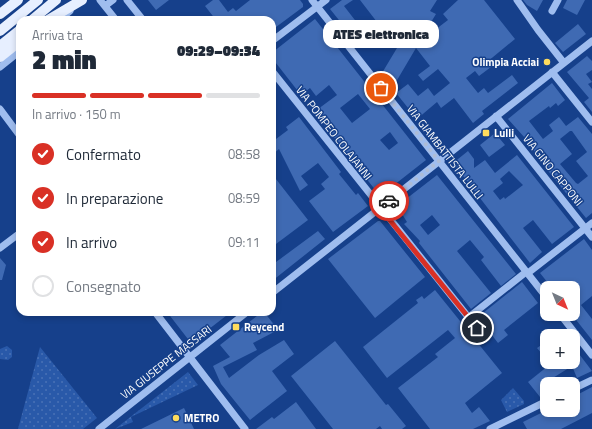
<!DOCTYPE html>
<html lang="it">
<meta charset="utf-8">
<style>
body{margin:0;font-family:"Titillium Web",sans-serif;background:#f6f6f7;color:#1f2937;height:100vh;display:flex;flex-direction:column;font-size:15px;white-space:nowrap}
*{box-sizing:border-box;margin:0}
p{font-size:13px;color:#747a83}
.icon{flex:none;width:22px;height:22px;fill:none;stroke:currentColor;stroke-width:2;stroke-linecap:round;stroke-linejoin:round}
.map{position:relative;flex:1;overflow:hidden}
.details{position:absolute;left:16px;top:16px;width:260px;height:300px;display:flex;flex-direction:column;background:#fff;border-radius:12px;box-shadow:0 2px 6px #0003}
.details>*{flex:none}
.needle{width:26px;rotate:137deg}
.buttons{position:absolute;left:540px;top:281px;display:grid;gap:8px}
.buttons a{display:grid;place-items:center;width:40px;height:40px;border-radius:8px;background:#fff;box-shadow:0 2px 6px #0003;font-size:20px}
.pin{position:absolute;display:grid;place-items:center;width:34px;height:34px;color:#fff;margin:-17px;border:2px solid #fff;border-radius:50%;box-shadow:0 1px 4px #0007}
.courier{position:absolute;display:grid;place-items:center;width:40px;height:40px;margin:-20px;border:3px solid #d93025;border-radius:50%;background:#fff;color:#222;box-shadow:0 1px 5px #0007}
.bubble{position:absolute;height:28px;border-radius:12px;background:#fff;box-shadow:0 2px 6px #0003;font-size:13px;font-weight:800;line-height:28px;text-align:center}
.summary em{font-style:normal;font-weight:800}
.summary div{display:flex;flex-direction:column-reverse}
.summary{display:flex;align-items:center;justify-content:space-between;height:68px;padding:0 16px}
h1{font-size:26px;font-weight:800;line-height:30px}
.bar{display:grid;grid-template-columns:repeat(4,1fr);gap:6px 4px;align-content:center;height:48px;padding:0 16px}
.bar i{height:5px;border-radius:3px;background:#e0e1e3}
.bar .selected{background:#d93025}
.bar p{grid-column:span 4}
ol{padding:0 16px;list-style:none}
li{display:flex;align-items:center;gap:12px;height:44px}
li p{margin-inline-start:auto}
li .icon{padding:4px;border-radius:50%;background:#d93025;color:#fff;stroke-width:4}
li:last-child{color:#747a83}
li i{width:22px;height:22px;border:2px solid #e0e1e3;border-radius:50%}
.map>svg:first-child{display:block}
</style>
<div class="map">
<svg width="592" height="429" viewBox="0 0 592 429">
<defs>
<pattern id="grass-dots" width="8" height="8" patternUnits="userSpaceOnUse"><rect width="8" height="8" fill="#2959a9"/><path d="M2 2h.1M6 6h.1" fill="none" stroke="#4972b6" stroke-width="1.8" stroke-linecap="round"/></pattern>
</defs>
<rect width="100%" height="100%" fill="#16408b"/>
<path fill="url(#grass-dots)" d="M7,346l5,4v7l-4,3 -8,-1v-10z
M40,347l57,71 -14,11h-65z
M188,372l10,13 -67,32 2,5 -18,7z
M513,388l11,13v3l-17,8 -6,-12z"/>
<path fill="#3f6ab3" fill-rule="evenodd" d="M148,0h21l-13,10z
M213,0h6l9,12 5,-4 3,3 14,-11h50l3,4v3l-31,23v-10h-56l-11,-14z
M342,0h11l-9,6 21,27 -10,7 -25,-31z
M360,0h77l-7,11 6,3 -17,28 29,-22 -5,-6 15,-14h26l31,39 -28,23 4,5 -12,9 -4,-5 -9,7 12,15 6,-5 4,5 24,-18 6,8 -36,28 2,3 -11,9 -19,-25 -13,10 -4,-6 -20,17 -21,-26 12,-9 10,12 10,-8 6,8 16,-13 -12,-14 -15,12 -5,-6 12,-9 -14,-18 -23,39 -11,-14 15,-25z
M523,0h20l-6,11 -10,-6z
M567,0h18l-8,15 -14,-7z
M315,19l111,141 -46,36 -66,-84 23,-17 -8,-10 -13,11 -6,-8 -9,7 -29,-37v-5l6,-5zM358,94l12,15 -18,14 -12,-15zM390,132l8,11 -9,7 -9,-10z
M578,24l8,10 -23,18 -8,-9z
M587,56l5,5v9l-6,4 6,8 -4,2 4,5v23l-8,-10 5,-4 -22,-26z
M552,83l13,17 -7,6 -2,-3 -6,5 -1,-2 -20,15 14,18 10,-8 -4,-6 10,-8 7,9 12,-9 14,17v79l-6,5 -37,-46 -17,-24 1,-1 -25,-28zM570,131h2l15,21 -11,9 12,15 -10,8 -2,-1 -16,-19 12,-10 -12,-15z
M299,117l42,55 -2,2 17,21 2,-2 10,13 -35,26 -24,-31 16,-12 -4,-5 8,-7 -11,-14 -17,13 7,9 -8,6 -21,-42 -7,6v-13l16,-12 -2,-3z
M495,133l10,12 -16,12 -9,-12z
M468,151l6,8v9l11,-8 10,13 22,-18 57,72 -22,17 -19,-24 -10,8 19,24 -12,11 -77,-100zM509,171l14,14 -18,14 -1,-2 -4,3 -7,-9 10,-8 -3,-4z
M272,174l36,46 -36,27z
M437,175l79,99 -15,12 -20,-26 3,-3 -14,-17 -13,11 34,42 -20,16 -52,-66 1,-2 -16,-17 3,-2 -10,-16zM432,215l8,10 -12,10 -8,-10z
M378,221h2l45,56 -50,41 -47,-59z
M318,231l7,8 -53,42v-16z
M584,239l8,11v46l-11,9 11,14v21l-19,-24v-28h-21l-12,-15z
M0,258l6,7 -4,15h-2z
M522,282l16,21 -34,27 4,5 -10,8 -20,-26z
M435,290l67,83 -37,30 7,10 7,-6 11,14 -17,8h-43l-32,-41 40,-31 -3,-3 20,-16 -7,-8 -61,48 -24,-31 55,-44 -2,-3 6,-4 2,3z
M167,312h64l-40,31z
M262,312h2l12,15 -3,2 1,3 -21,11 4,7 -34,17 6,11 30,-23 25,-15 10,14 -22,17 15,20 -37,29 -29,-36 -8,-18 17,-9 -10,-12z
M335,341l51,64 2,-1 18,22 -4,3h-20l-2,-3 -4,3h-43l-42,-53z
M547,341v19l-10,-12z
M573,346l19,25 -15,7 -5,-12 -24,15 2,3h-3v9l-7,4 -12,-15 25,-20h20z
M592,387v26l-31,16h-34l-4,-7 24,-12h26v-13z
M296,402l20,27h-60l16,-12 2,2z
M184,408l10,21h-53z"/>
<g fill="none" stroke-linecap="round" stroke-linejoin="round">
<path stroke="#9fbdef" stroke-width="7" d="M100,0l16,20
M127,0l16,20
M312,0l235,298
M517,0l21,30 26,33
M105,6l8,-6
M552,11l6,-11
M59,20l11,-9
M272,41l54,-41
M0,67l20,-16
M272,71l205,257
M552,72l40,50
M0,109l20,27
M496,116l96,121
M0,248l20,-15
M528,273l64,-50
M272,293l320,-252
M155,312l90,117
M560,314l32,41
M469,317l57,-45
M573,389l19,-9
M99,429l148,-117
M490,429l57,-28"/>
<path stroke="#e7efff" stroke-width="10" d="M0,14l18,-14
M32,20l24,-20
M48,20l34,-20
M0,31l38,-31
M0,46l20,-16
M0,57l20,-16"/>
</g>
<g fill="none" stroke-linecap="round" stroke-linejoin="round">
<path stroke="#adbcd6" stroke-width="4" stroke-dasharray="0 7.2" d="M381,88l58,73 -50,40"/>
<path stroke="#d93025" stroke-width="5" d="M389,201l-9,7 97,120"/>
</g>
<g fill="#ffdc5d" stroke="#16408b" stroke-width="1.5">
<circle cx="547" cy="62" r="4"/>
<rect x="482" y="129" width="8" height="8" rx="2"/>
<rect x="232" y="323" width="8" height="8" rx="2"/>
<circle cx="176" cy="418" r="4"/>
</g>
<g text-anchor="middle" stroke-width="3" stroke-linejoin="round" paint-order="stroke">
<g font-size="11" font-weight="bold" fill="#fff" stroke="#16408b" text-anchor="start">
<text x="539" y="66" text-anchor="end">Olimpia Acciai</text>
<text x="494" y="137">Lulli</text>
<text x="244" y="331">Reycend</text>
<text x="184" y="422">METRO</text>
</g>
<g font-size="11" fill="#fff" stroke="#16408b">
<text transform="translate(334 133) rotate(52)" y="4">VIA POMPEO COLAJANNI</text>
<text transform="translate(445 152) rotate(52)" y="4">VIA GIAMBATTISTA LULLI</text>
<text transform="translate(553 170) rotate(51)" y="4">VIA GINO CAPPONI</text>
<text transform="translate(166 362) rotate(-38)" y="4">VIA GIUSEPPE MASSARI</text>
</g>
</g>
</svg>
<div class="buttons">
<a><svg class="needle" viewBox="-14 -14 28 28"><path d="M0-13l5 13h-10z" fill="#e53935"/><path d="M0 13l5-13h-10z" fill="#747a83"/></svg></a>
<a>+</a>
<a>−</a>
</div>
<div class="pin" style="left:381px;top:88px;background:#ea580c"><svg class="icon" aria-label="bag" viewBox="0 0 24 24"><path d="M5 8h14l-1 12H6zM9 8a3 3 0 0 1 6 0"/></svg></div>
<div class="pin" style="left:477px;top:328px;background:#1f2937"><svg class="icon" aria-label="home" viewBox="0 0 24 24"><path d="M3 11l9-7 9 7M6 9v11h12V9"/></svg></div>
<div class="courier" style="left:389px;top:201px"><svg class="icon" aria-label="car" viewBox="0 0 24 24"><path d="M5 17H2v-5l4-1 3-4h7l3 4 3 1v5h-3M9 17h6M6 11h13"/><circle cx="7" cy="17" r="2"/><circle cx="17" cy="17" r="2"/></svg></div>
<div class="bubble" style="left:323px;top:20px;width:116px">ATES elettronica</div>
<section class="details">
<div class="summary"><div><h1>2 min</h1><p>Arriva tra</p></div><em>09:29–09:34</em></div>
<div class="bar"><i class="selected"></i><i class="selected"></i><i class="selected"></i><i></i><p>In arrivo · 150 m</p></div>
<ol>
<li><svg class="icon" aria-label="check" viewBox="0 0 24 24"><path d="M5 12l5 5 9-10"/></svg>Confermato<p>08:58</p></li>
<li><svg class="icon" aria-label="check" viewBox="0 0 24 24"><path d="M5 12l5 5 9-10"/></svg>In preparazione<p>08:59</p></li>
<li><svg class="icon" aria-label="check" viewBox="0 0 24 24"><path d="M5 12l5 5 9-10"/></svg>In arrivo<p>09:11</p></li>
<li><i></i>Consegnato</li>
</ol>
</section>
</div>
